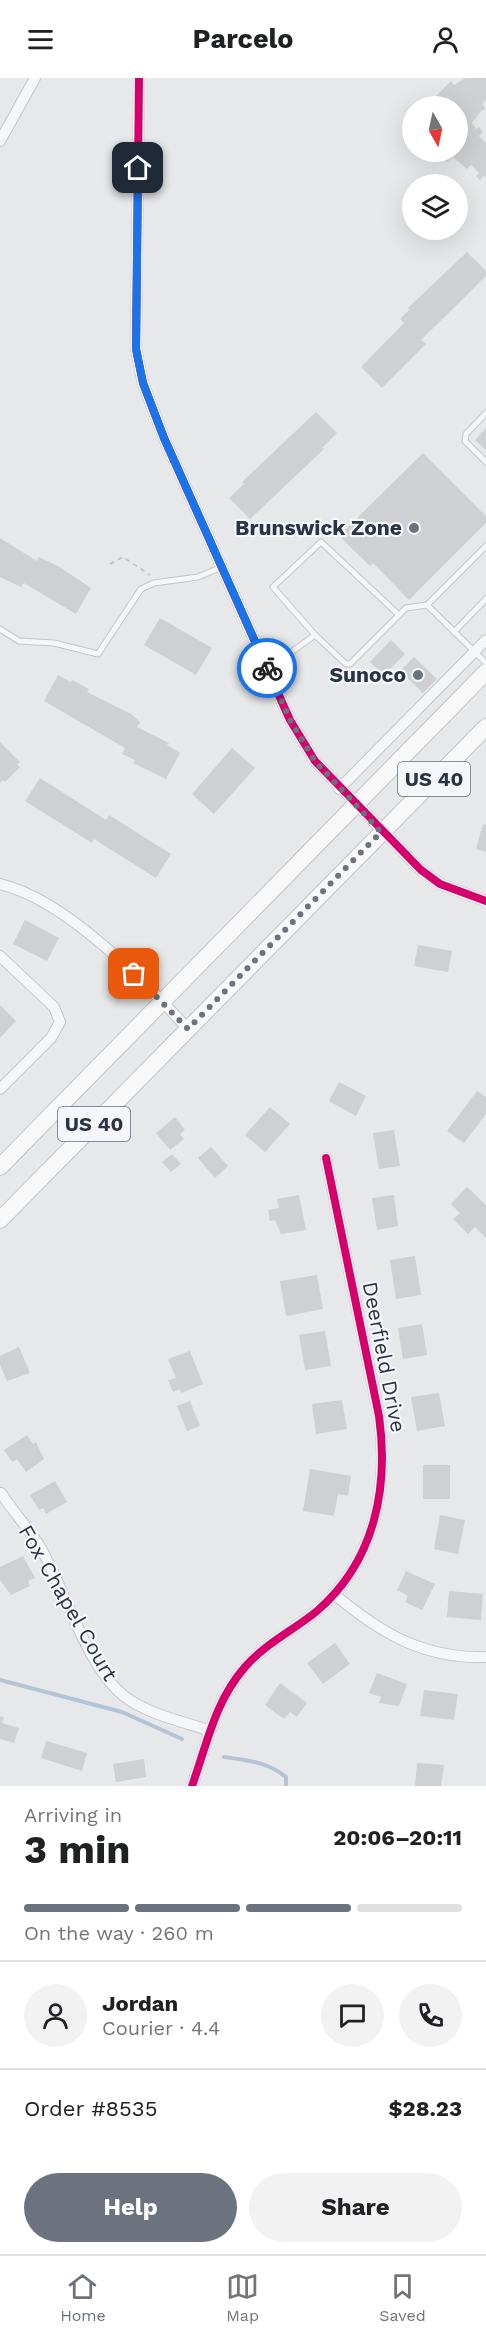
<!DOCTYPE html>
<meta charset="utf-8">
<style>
body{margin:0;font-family:"Work Sans",sans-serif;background:#f2f2f2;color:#202124;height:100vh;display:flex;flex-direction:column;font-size:22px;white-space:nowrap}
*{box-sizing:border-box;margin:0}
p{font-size:20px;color:#757577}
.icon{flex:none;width:33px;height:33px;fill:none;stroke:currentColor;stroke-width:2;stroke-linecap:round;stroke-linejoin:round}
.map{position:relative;height:1708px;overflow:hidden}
.details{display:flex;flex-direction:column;background:#fff;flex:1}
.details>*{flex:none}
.needle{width:39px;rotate:171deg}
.controls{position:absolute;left:402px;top:18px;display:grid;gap:12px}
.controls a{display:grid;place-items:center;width:66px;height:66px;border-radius:50%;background:#fff;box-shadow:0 6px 24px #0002;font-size:30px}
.pin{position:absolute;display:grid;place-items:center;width:51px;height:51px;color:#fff;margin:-26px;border-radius:12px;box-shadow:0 3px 9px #0006}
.courier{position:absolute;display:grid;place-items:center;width:60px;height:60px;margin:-30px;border:4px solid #1a73e8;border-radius:50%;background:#fff;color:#222;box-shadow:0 2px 8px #0007}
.summary em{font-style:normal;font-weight:700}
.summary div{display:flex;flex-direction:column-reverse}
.summary{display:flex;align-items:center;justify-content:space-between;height:102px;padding:0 24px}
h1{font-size:39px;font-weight:700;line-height:45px}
.bar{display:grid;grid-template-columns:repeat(4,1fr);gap:9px 6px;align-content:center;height:72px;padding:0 24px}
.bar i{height:8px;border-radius:4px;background:#e0e0e0}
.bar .active{background:#6c737f}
.bar p{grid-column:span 4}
.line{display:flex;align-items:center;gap:15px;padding:0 24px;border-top:2px solid #e0e0e0}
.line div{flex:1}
.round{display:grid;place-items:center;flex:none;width:63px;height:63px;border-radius:32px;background:#f2f2f2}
.button{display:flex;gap:12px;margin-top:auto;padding:12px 24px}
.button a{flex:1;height:69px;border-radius:36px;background:#6c737f;color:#fff;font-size:24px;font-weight:700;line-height:69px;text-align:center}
.button a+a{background:#f2f2f2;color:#202124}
header{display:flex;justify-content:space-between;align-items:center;height:78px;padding:0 24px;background:#fff;font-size:27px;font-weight:700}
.dock{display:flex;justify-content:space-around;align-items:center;height:84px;border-top:2px solid #e0e0e0;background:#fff;font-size:16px;color:#757577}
.dock a{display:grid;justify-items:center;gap:3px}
.dock .active{color:#6c737f}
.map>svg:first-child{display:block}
</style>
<header><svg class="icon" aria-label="menu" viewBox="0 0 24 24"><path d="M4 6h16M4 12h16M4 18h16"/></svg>Parcelo<svg class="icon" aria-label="person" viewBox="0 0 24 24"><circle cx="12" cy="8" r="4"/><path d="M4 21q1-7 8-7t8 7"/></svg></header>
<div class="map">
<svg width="486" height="1708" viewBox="0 0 486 1708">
<rect width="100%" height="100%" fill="#e6e8ea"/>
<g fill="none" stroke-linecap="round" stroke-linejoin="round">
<path stroke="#b4c4d5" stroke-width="4" d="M0,1602l122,32 60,27
M224,1679c22,3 44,5 62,20v9"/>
</g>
<path fill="#ced0d3" d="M465,0h21v22l-4,4 4,5 -5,2 -9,12 4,6 3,-2 4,5 -4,4 7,7v35l-2,-2 -4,4 -4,-4 3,-3 -8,-8 -4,4 -14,-12 -6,5 -10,-10h21v-26l6,-6 -6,-6v-8h-12l-10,-10 15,-15 3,4z
M467,174l19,19v5l-65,64 5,4 -44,44 -21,-21 43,-44 -4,-4 9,-9 -1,-2z
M316,334l21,21 -15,15 2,1 -74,70 -21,-21 15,-14 -2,-2z
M486,350v22l-11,-10z
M423,375l63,63v7l-77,77 -36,-37 -3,3 -29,-28 4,-3 -3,-2z
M0,460l37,23 2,-4 19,9 33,22 -15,26 -52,-31 -3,4 -21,-10z
M160,540l52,30 -16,27 -52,-30z
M391,562l14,14 -21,21 -14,-13z
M414,579l23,22 -14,14 -23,-22z
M58,597l13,7 1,-2 17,9 -2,3 44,22 9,8 -3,5 32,16 -2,2 13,8 -14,26 -33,-16 2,-3 -13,-6 3,-6 -81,-47z
M0,664l20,20 -3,2 3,3 -15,15 -2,-2 -3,3z
M232,670l23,20 -41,46 -22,-20z
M40,700l66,42 3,-5 62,39 -15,24 -62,-39 -2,4 -67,-42z
M483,746l3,1v27l-10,-3z
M25,842l34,18 -12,23 -34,-17z
M418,867l34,6 -4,21 -34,-6z
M0,927l16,16 -16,17z
M339,1004l27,14 -10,20 -27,-15z
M477,1013l9,6v17l-22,29 -17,-12z
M270,1029l20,17 -25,28 -20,-17z
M175,1039l10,13 -5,4 4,5 -14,11 -14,-17z
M394,1052l6,36 -21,3 -6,-36z
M211,1069l17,19 -13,12 -17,-20z
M172,1076l9,10 -10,8 -9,-10z
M467,1109l19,18v33l-11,-11 -7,7 -15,-15 7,-6 -9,-9z
M299,1117l7,35 -25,4 -6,-14 -5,1 -2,-11 11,-2 -2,-9z
M394,1117l4,31 -21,4 -5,-32z
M415,1178l6,39 -25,4 -6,-39z
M317,1197l6,34 -37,7 -6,-35z
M422,1246l5,31 -24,4 -5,-31z
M325,1253l6,35 -26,4 -6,-35z
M19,1269l11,26 -23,8 -7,-16v-9z
M190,1273l13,33 -22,9 -1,-4 -7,3 -5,-12 8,-2 -8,-19z
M439,1315l6,33 -28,5 -6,-34z
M342,1322l5,29 -31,5 -4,-30z
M190,1323l10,25 -13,5 -10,-25z
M27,1357l6,9 3,-2 8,17 -18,13 -9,-13 -5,3 -8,-12z
M423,1387h27v34h-27z
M310,1391l41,7 -3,20 -10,-2 -4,22 -31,-5z
M55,1403l12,21 -21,12 -3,-6 -4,2 -9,-15z
M440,1437l25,5 -7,34 -24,-5z
M23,1478l12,22 -7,3 2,5 -19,9 -11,-15v-13z
M406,1493l29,13 -13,26 -17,-8 3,-6 -11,-6z
M449,1513l34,3 -2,26 -34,-3z
M335,1565l15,21 -27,20 -16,-21z
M377,1595l30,11 -8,22 -20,-3 2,-6 -12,-4z
M280,1605l27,20 -10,14 -7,-5 -6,7 -19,-14z
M424,1612l34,4 -4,26 -34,-4z
M0,1638l4,1 -2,6 17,5 -5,15 -14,-4z
M46,1663l41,12 -5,18 -41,-13z
M144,1681l2,18 -30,5 -3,-18z
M417,1685l27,2 -3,21h-26z"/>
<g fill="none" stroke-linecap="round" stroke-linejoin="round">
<g stroke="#c4c6c8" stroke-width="7">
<path id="lane" d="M486,335l-20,21 -1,7 21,21
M427,527l59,58
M399,537l-78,-73 -48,45 42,48 31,29h4l56,-56 21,-3 59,-59
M0,551l19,12 35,2 44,11 43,-65 13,-6 44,-6 24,-10
M454,554l32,-33
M268,591l47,-34"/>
</g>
<g stroke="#c4c6c8" stroke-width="12">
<path id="street" d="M139,0l-3,271 7,34 21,55 126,282 25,41 106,109 19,14 46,17
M0,63l35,-63
M339,711l147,-149
M0,806c65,15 143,96 188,145
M0,878l54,51 6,15 -9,16 -51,51
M1,1415c12,18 26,34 38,52 26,43 46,120 85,151 23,18 57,25 84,34
M334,1516c46,39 90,65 152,63
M192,1708c15,-42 23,-85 53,-119 21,-24 49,-37 72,-56 58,-50 72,-123 62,-195l-53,-258"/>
</g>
<g stroke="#c2c5c8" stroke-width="18">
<path id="primary" d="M0,1089l486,-495
M0,1142l486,-493"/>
</g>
<path stroke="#c5c6ca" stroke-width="2" stroke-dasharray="4.5 4.5" stroke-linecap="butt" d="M110,486l13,-7 27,18"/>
<use href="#lane" stroke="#f5f6f7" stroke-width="5"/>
<use href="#street" stroke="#f5f6f7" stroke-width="10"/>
<use href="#primary" stroke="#f8f8f8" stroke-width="16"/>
<g stroke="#f4f6f9" stroke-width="11">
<path id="cycleway" d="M139,0l-3,271 7,34 21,55 126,282 25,41 106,109 19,14 46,17
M192,1708c15,-42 23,-85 53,-119 21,-24 49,-37 72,-56 58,-50 72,-123 62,-195l-53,-258"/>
</g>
<use href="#cycleway" stroke="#d6006c" stroke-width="8"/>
</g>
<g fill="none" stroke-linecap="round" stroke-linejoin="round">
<path stroke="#6c737f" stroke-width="6" stroke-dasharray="0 10.8" d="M134,896l54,55 193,-197 -66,-71 -25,-41 -23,-52"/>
<path stroke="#1a73e8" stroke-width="8" d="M138,90l-2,181 7,34 21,55 103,230"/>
</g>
<g fill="#6c737f" stroke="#f4f6f9" stroke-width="2">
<circle cx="414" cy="450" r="6"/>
<circle cx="418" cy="597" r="6"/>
</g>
<g text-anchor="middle" stroke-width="4.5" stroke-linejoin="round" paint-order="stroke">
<g fill="#f4f6f9" stroke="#676e7b" stroke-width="1.5">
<rect x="398" y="684" width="72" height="34" rx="4.5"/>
<rect x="58" y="1029" width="72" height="34" rx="4.5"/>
</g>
<g font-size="20" font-weight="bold" fill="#2b3445">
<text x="434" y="708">US 40</text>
<text x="94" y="1053">US 40</text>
</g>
<g font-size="21" font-weight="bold" fill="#2b3445" stroke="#f4f6f9" text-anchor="end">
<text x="402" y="457">Brunswick Zone</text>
<text x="406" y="604">Sunoco</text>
</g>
<g font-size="21" fill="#2b3445" stroke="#f4f6f9">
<text transform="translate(384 1279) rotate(79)" y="7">Deerfield Drive</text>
<text transform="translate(68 1525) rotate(60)" y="7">Fox Chapel Court</text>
</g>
</g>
</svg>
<div class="controls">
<a><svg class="needle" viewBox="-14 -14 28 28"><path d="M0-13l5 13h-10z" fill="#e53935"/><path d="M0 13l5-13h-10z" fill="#757577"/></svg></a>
<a><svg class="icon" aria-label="layers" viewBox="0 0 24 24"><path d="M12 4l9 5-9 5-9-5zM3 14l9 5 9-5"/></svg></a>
</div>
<div class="pin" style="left:134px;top:896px;background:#ea580c"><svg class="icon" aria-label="bag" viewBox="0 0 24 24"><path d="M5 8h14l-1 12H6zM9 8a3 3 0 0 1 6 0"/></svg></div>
<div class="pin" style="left:138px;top:90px;background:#1f2937"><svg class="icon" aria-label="home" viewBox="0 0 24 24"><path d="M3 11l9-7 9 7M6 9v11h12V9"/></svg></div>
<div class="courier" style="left:267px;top:590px"><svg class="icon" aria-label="bike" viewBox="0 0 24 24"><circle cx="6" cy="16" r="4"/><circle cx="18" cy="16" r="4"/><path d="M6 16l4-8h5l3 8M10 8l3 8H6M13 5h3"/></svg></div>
</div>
<section class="details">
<div class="summary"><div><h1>3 min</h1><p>Arriving in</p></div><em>20:06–20:11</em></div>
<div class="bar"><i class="active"></i><i class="active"></i><i class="active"></i><i></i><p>On the way · 260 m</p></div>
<div class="line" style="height:108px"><a class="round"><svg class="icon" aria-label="person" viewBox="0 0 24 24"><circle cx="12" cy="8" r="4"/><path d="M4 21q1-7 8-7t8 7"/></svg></a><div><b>Jordan</b><p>Courier · 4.4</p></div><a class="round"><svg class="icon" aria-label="chat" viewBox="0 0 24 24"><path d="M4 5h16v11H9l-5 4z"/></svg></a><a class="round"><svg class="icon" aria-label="phone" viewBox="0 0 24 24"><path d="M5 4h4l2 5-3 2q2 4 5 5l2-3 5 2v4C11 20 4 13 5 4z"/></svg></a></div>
<div class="line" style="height:78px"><div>Order #8535</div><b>$28.23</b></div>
<div class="button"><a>Help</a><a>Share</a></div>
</section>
<nav class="dock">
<a class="active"><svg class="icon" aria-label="home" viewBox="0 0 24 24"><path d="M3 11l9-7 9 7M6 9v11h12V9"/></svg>Home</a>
<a><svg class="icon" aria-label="map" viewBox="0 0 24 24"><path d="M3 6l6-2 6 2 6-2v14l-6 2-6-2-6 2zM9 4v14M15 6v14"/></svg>Map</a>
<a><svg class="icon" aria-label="saved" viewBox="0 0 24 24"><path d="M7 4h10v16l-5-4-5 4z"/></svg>Saved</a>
</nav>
